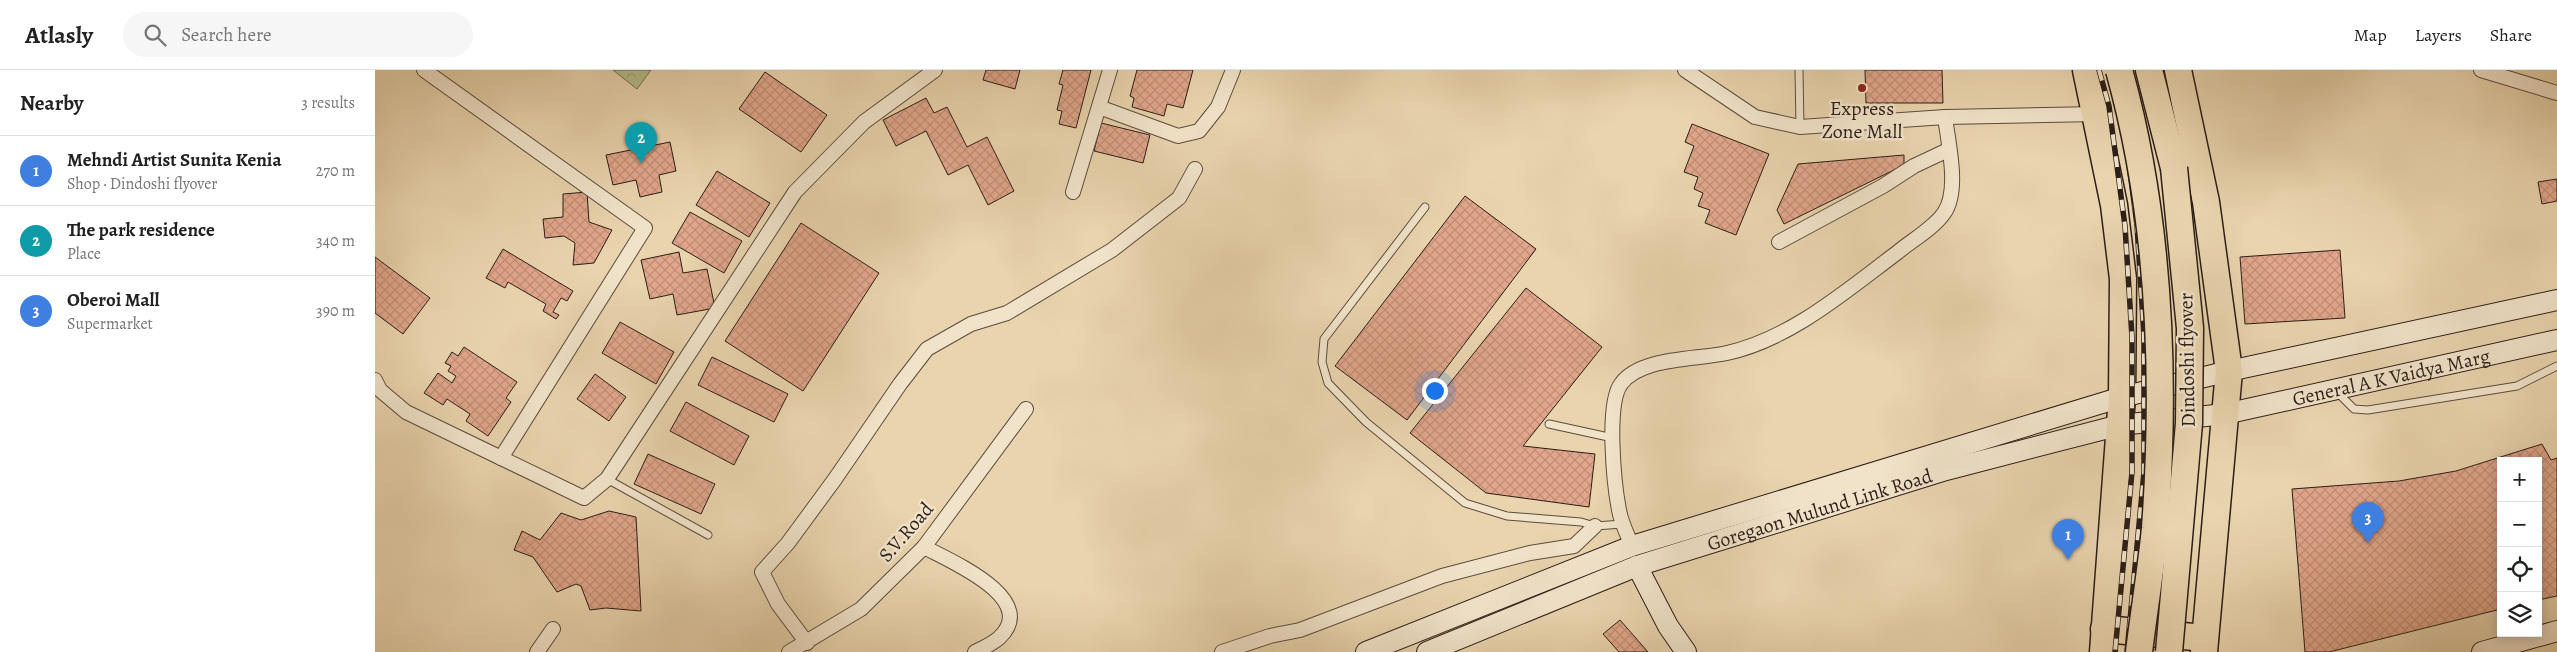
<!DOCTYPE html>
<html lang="en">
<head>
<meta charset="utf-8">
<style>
	body { margin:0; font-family:Alegreya,serif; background:#f6f6f6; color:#222 }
	.controls { position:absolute; right:15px; bottom:15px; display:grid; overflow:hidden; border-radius:0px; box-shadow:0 2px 12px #0003 }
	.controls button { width:45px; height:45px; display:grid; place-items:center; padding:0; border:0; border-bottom:1px solid #e0e0e0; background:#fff; color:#222; font:25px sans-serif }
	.you { position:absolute; left:1059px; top:320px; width:18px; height:18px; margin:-12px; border:4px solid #fff; border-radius:50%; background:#1a73e8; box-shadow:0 0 0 8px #1a73e833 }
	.badge { display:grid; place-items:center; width:32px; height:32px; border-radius:50%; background:#ea580c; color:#fff; font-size:16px; font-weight:700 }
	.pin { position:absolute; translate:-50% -41px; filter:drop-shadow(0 1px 2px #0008) }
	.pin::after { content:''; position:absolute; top:26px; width:18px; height:15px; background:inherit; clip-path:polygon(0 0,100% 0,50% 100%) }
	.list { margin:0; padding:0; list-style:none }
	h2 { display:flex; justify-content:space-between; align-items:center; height:65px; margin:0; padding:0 20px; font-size:21px }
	h2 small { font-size:16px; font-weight:400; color:#767676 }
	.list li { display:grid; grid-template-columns:32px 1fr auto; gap:15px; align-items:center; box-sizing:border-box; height:70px; padding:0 20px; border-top:1px solid #e0e0e0 }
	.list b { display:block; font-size:19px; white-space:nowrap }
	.list p { margin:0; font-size:16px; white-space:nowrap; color:#767676 }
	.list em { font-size:16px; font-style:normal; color:#767676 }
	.icon { flex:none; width:28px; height:28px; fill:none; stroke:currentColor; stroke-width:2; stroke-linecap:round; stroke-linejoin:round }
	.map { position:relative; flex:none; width:2182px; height:582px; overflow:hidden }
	header { display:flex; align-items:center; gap:30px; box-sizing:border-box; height:70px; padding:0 25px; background:#fff; border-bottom:1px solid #e0e0e0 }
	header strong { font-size:24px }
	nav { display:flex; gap:28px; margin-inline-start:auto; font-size:18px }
	.search { width:350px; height:45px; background:#f6f6f6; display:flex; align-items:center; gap:12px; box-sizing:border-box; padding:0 18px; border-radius:28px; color:#767676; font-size:19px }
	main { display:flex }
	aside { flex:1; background:#fff }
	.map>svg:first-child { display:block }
</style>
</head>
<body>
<header>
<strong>Atlasly</strong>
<div class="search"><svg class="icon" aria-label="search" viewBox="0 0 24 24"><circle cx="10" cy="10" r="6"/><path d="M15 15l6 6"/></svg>Search here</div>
<nav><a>Map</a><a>Layers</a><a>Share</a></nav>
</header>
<main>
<aside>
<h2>Nearby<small>3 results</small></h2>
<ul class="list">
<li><span class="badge" style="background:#3f7fe0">1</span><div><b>Mehndi Artist Sunita Kenia</b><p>Shop · Dindoshi flyover</p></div><em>270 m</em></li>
<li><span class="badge" style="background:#0f9aa8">2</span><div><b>The park residence</b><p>Place</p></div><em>340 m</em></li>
<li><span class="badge" style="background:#3f7fe0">3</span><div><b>Oberoi Mall</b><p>Supermarket</p></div><em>390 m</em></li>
</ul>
</aside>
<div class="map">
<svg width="2182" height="582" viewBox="0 0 2182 582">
	<defs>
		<pattern id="park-crowns" width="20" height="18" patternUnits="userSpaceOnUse" patternTransform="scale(1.25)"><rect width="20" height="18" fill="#b5bd8b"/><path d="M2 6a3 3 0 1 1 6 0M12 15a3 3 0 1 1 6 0" fill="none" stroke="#9ca277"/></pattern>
		<pattern id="building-cross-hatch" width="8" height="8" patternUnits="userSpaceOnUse" patternTransform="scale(1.25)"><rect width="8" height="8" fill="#e1a68b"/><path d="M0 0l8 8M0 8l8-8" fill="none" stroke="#c18e77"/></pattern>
	</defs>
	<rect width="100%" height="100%" fill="#e9d4ae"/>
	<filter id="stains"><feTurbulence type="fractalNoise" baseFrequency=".004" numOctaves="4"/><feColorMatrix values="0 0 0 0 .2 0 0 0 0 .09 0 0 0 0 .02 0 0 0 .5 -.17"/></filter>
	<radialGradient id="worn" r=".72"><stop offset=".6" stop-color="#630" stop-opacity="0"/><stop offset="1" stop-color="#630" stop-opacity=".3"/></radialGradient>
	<polygon fill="url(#park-crowns)" stroke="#706e52" points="238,0 276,0 262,19"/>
	<g fill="url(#building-cross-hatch)" stroke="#2c1e18">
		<polygon points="611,0 645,0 640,19 608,10"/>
		<polygon points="688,0 716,0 701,58 684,54 687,41 682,40 688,15 684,14"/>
		<polygon points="762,0 818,0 808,38 792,34 789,46 757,37 759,28 755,26"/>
		<polygon points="1490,0 1567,0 1568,33 1491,33"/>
		<polygon points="390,2 452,45 426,82 364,39"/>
		<polygon points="551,28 559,43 572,37 592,77 612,67 639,121 613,135 593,95 573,105 551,61 521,76 508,50"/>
		<polygon points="726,53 775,65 768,93 719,81"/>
		<polygon points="1317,54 1394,84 1361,165 1330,153 1335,140 1323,136 1328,123 1319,119 1323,107 1309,102 1319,76 1310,72"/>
		<polygon points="295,72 301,101 284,105 287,122 265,127 261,110 238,115 231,85"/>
		<polygon points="1529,85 1529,95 1409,154 1402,140 1423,94"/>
		<polygon points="342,101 395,133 374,167 321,135"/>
		<polygon points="2182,109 2182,131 2167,134 2163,112"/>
		<polygon points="212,122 214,152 237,160 219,193 198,195 200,173 189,166 170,168 168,149 188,147 188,124"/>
		<polygon points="1090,126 1161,179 1032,350 960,296"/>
		<polygon points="315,142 367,171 349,203 297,173"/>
		<polygon points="426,153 504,203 428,321 350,271"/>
		<polygon points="128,179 198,221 192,231 186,228 178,242 184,245 181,249 168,241 171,234 133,212 130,218 111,208"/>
		<polygon points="1965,180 1970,248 1870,254 1865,187"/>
		<polygon points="304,182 308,203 332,199 340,238 302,245 298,224 275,229 266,190"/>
		<polygon points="0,187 55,228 28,264 0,243"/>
		<polygon points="1151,218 1227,277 1148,376 1220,384 1214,437 1111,423 1035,363"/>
		<polygon points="245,252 299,282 281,314 227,283"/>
		<polygon points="89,277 142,312 131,328 136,332 113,366 91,351 95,344 72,329 68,335 49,323 63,303 77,313 81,306 73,301 76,296 70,293 77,282 83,286"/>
		<polygon points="337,287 413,324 399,352 323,315"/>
		<polygon points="220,304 251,327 234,351 202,329"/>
		<polygon points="311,332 374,366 359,395 295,361"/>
		<polygon points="2167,374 2176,390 2182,388 2182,526 2163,530 2163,391 2126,391 2126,539 1954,582 1930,582 1917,419 2024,411 2081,401"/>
		<polygon points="273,384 340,414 326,444 259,414"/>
		<polygon points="234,441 261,447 266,541 231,538 215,540 206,516 201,514 182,522 158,487 139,480 147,461 165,470 186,443 206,450"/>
		<polygon points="1245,550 1273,582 1244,582 1228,564"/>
	</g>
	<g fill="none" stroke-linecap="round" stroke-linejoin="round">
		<defs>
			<g id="lane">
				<polyline points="1424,0 1425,57"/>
				<polyline points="1050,137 949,269 947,292 953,313 991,352 1090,433 1132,446 1206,452 1220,456 1248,454"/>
				<polyline points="1962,322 1979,339 1993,340 2142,316 2182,296"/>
				<polyline points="1174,354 1238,368"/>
				<polyline points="232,409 333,465"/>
			</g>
			<g id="street">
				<polyline points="49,0 270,158 126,388"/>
				<polyline points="1310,0 1380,47 1425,57 1570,47 1722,44"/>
				<polyline points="2106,0 2182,23"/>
				<polyline points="724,37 803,66 824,61 843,37 858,0"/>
				<polyline points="698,122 735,0"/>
				<polyline points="1404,172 1508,116 1539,96 1573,80"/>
				<polyline points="0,310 5,320 31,342 209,428 232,409 420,122 489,52 560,0"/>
				<path d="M1257 476C1252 464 1246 452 1244 440 1239 414 1231 334 1246 314 1265 287 1321 290 1352 283 1416 269 1472 220 1523 182 1536 171 1560 157 1569 143 1585 121 1573 72 1570 47"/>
				<path d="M549 477C575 491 666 529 624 568 617 574 608 578 600 582"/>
				<polyline points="432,573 403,534 387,502 413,473 460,409 525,314 552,279 596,254 632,243 737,180 804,128 820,99"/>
				<polyline points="162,582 178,559"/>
				<polyline points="414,582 486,539 549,477 651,339"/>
				<polyline points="847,582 895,566 925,560 1067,506 1155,483 1199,476 1220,456"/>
			</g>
			<g id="secondary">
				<polyline points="1262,496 1293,556 1311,582"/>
				<polyline points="991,582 1257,476 1747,327 1854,301 2182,230"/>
				<path id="s1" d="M1052 582 1262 496 1571 400 1745 355 1850 344 2182 270"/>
				<polyline points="2107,582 2182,561"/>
			</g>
			<g id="highway">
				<polyline points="1711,0 1739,135 1748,209 1747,327 1728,582"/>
				<polyline points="1774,0 1799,98"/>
				<polyline points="1803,0 1831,132 1854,301 1829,582"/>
				<polyline points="1729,559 1830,568"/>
			</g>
		</defs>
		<use href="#lane" stroke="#5b4c3e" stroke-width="9"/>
		<use href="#street" stroke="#5b4c3e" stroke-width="16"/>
		<use href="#secondary" stroke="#2c1e18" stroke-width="22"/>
		<use href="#highway" stroke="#2c1e18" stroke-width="29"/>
		<use href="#lane" stroke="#f1e3ca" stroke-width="7"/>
		<use href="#street" stroke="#f1e3ca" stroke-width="14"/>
		<use href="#secondary" stroke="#f1e3ca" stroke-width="20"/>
		<use href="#highway" stroke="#e9d4ae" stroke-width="26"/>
		<defs>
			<g id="rail">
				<polyline points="1724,0 1734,36 1750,156 1757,267 1757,402 1740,582"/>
				<polyline points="1737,0 1746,33 1762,155 1769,266 1769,402 1752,582"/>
			</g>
		</defs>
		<use href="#rail" stroke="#2c1e18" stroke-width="5.5"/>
		<use href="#rail" stroke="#f1e3ca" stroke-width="4" stroke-dasharray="11" stroke-linecap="butt"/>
		<defs>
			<g id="highway-bridge">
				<path d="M1744 0C1785 147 1791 306 1780 458 1776 499 1769 541 1764 582"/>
				<polyline points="1794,582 1814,353 1815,258 1799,98"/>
			</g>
		</defs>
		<use href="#highway-bridge" stroke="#2c1e18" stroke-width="29" stroke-linecap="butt"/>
		<use href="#highway-bridge" stroke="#e9d4ae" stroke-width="26"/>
	</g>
	<circle fill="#8f2418" stroke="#f1e3ca" stroke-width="2" cx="1487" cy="18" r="5"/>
	<g text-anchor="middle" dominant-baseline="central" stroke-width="5" stroke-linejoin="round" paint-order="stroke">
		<g font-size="20" fill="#2c1e18" stroke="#f1e3ca">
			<text x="1487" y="38">Express<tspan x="1487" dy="23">Zone Mall</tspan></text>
		</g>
		<g font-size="20" fill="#2c1e18" stroke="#f1e3ca">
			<text transform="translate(1812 290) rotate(-91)">Dindoshi flyover</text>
			<text stroke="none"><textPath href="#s1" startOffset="1006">General A K Vaidya Marg</textPath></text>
			<text stroke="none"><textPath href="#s1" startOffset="418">Goregaon Mulund Link Road</textPath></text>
			<text transform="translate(531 462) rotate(-49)">S.V.Road</text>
		</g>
	</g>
	<rect width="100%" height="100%" filter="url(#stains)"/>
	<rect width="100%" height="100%" fill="url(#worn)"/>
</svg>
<div class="controls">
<button>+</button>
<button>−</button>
<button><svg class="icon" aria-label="locate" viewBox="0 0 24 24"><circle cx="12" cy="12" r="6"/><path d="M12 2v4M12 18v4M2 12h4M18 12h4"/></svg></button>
<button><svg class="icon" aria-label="layers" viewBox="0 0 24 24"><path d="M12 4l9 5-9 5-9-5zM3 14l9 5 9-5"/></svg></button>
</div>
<div class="you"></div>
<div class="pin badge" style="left:1693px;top:490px;background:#3f7fe0">1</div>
<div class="pin badge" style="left:266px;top:93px;background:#0f9aa8">2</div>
<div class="pin badge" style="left:1993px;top:473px;background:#3f7fe0">3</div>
</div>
</main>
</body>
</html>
